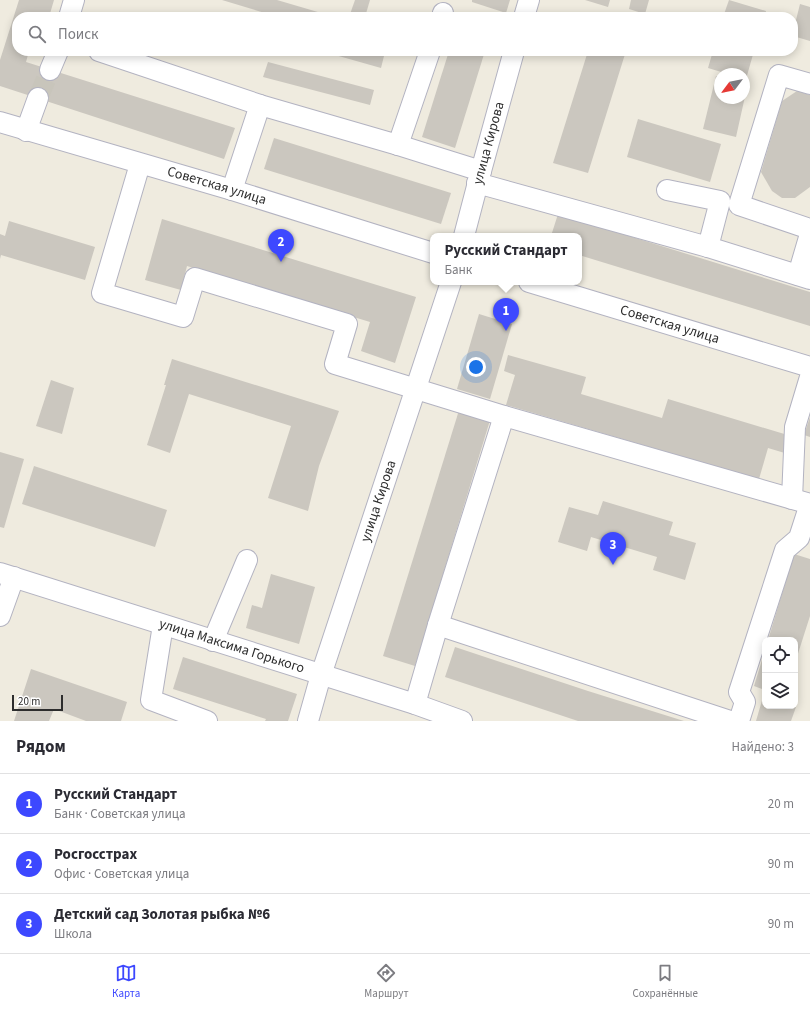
<!DOCTYPE html>
<html lang="ru">
<head>
<meta charset="utf-8">
<style>
	body { margin:0; font-family:"Source Sans 3",sans-serif; background:#f2f2f3; color:#2b2b33 }
	.controls { position:absolute; right:12px; bottom:12px; display:grid; overflow:hidden; border-radius:8px; box-shadow:0 2px 10px #0003 }
	.controls button { width:36px; height:36px; display:grid; place-items:center; padding:0; border:0; border-bottom:1px solid #e1e1e2; background:#fff; color:#2b2b33; font:20px sans-serif }
	.compass { position:absolute; left:714px; top:68px; width:36px; height:36px; border-radius:50%; background:#fff; box-shadow:0 2px 10px #0003; rotate:238deg }
	.scale { position:absolute; left:12px; bottom:10px; width:51px; box-sizing:border-box; padding-left:4px; border:2px solid #2d2d2d; border-top:0; font-size:11px; line-height:14px; white-space:nowrap; color:#2d2d2d; -webkit-text-stroke:3px #fff; paint-order:stroke }
	.you { position:absolute; left:476px; top:367px; width:14px; height:14px; margin:-10px; border:3px solid #fff; border-radius:50%; background:#1a73e8; box-shadow:0 0 0 6px #1a73e833 }
	.badge { display:grid; place-items:center; width:26px; height:26px; border-radius:50%; background:#3d48ff; color:#fff; font-size:13px; font-weight:700 }
	.pin { position:absolute; translate:-50% -33px; filter:drop-shadow(0 1px 2px #0008) }
	.pin::after { content:''; position:absolute; top:21px; width:14px; height:12px; background:inherit; clip-path:polygon(0 0,100% 0,50% 100%) }
	.popup { position:absolute; left:430px; top:233px; width:152px; height:52px; box-sizing:border-box; display:grid; place-content:center; border-radius:8px; background:#fff; filter:drop-shadow(0 1px 3px #0005); font-size:13px; white-space:nowrap; color:#7c7c81 }
	.popup b { font-size:15px; color:#2b2b33 }
	.popup::after { content:''; position:absolute; left:50%; top:100%; margin-left:-8px; border:8px solid transparent; border-top-color:#fff }
	.list { margin:0; padding:0; list-style:none }
	h2 { display:flex; justify-content:space-between; align-items:center; height:52px; margin:0; padding:0 16px; font-size:17px }
	h2 small { font-size:13px; font-weight:400; color:#7c7c81 }
	.list li { display:grid; grid-template-columns:26px 1fr auto; gap:12px; align-items:center; box-sizing:border-box; height:60px; padding:0 16px; border-top:1px solid #e1e1e2 }
	.list b { display:block; font-size:15px; white-space:nowrap }
	.list p { margin:0; font-size:13px; white-space:nowrap; color:#7c7c81 }
	.list em { font-size:13px; font-style:normal; color:#7c7c81 }
	.icon { flex:none; width:22px; height:22px; fill:none; stroke:currentColor; stroke-width:2; stroke-linecap:round; stroke-linejoin:round }
	.map { position:relative; flex:none; width:810px; height:721px; overflow:hidden }
	.search { position:absolute; background:#fff; box-shadow:0 2px 10px #0003; left:12px; right:12px; top:12px; height:44px; display:flex; align-items:center; gap:10px; box-sizing:border-box; padding:0 14px; border-radius:16px; color:#7c7c81; font-size:15px }
	.sheet { height:232px; background:#fff }
	nav { display:flex; justify-content:space-around; align-items:center; box-sizing:border-box; height:56px; border-top:1px solid #e1e1e2; background:#fff; font-size:11px; color:#7c7c81 }
	nav a { display:grid; justify-items:center; gap:2px }
	nav .on { color:#3d48ff }
	.map>svg:first-child { display:block }
</style>
</head>
<body>
<div class="map">
<svg width="810" height="721" viewBox="0 0 810 721">
	<rect width="100%" height="100%" fill="#efebdf"/>
	<g fill="#cbc7bf">
		<polygon points="19,0 54,0 49,17 17,17 17,51 29,51 26,62 235,128 224,159 0,86 0,60"/>
		<polygon points="222,0 277,0 328,15 327,17 278,17"/>
		<polygon points="355,0 370,0 365,17 349,17"/>
		<polygon points="472,0 510,0 506,13 472,2"/>
		<polygon points="585,0 610,0 608,7"/>
		<polygon points="631,0 649,0 645,14 629,9"/>
		<polygon points="729,0 766,11 765,17 723,17"/>
		<polygon points="800,4 810,7 810,41 793,36 793,19 796,20"/>
		<polygon points="329,51 381,51 385,52 381,68 328,53"/>
		<polygon points="449,51 485,51 455,148 422,137"/>
		<polygon points="588,51 626,51 588,173 553,163"/>
		<polygon points="713,51 754,51 746,79 744,79 744,74 728,74 708,68"/>
		<polygon points="268,62 374,90 370,105 263,77"/>
		<polygon points="716,76 720,77 720,98 744,98 744,82 748,83 736,137 703,129"/>
		<polygon points="797,91 810,95 810,187 795,198 782,198 772,191 761,172 782,101"/>
		<polygon points="638,119 721,144 710,182 627,157"/>
		<polygon points="274,138 451,193 441,224 264,169"/>
		<polygon points="558,214 810,292 810,326 579,255 579,236 551,236"/>
		<polygon points="162,219 416,297 395,363 361,351 370,322 187,266 181,290 145,280"/>
		<polygon points="9,221 95,247 85,280 1,255 0,259 0,234 5,236"/>
		<polygon points="479,314 512,324 490,399 457,389"/>
		<polygon points="508,355 586,377 581,394 662,418 668,399 791,436 788,454 768,448 759,479 506,405 515,375 504,371"/>
		<polygon points="172,359 339,411 319,466 308,511 268,498 291,426 189,394 170,453 147,445 166,385 164,385"/>
		<polygon points="51,380 74,388 62,434 36,426"/>
		<polygon points="460,407 491,417 415,666 383,656"/>
		<polygon points="810,417 810,437 804,435"/>
		<polygon points="0,452 24,459 4,528 0,527"/>
		<polygon points="34,466 167,510 155,547 22,504"/>
		<polygon points="603,501 673,522 669,535 696,543 685,580 653,570 657,557 591,537 587,551 558,542 569,507 598,515"/>
		<polygon points="794,554 810,559 810,616 795,663 795,640 768,640"/>
		<polygon points="271,574 315,587 299,644 246,628 252,605 262,608"/>
		<polygon points="455,647 588,691 684,721 578,721 445,677"/>
		<polygon points="765,650 765,690 754,686"/>
		<polygon points="183,657 297,694 288,721 265,721 266,719 173,689"/>
		<polygon points="31,669 127,702 121,721 86,721 54,709 49,721 14,721"/>
		<polygon points="763,697 765,697 765,706 796,707 791,721 756,721"/>
	</g>
	<g fill="none" stroke-linecap="round" stroke-linejoin="round">
		<polyline stroke="#c8c5bb" stroke-width="20" stroke-dasharray="20 10" stroke-linecap="butt" points="38,98 50,70"/>
		<defs>
			<g id="minor">
				<polyline points="69,17 74,0"/>
				<polyline points="442,17 443,13"/>
				<polyline points="524,17 529,0"/>
				<polyline points="99,51 260,105 398,145 481,171"/>
				<polyline points="50,70 58,51"/>
				<polyline points="810,84 779,75 739,205 810,229"/>
				<path id="s1" d="M0 122 232 190 433 253"/>
				<polyline points="26,131 38,98"/>
				<polyline points="398,145 430,51"/>
				<polyline points="140,164 102,293 183,317 195,278 347,324 335,364 504,416"/>
				<polyline points="477,183 708,247 810,279"/>
				<polyline points="232,190 260,105"/>
				<polyline points="667,190 720,201 708,247"/>
				<path id="s2" d="M464 236 481 171 514 51"/>
				<polyline points="798,275 810,234"/>
				<path id="s3" d="M529 282 810 367"/>
				<polyline points="792,499 795,427 810,377"/>
				<path id="s4" d="M0 573 415 704 462 721"/>
				<polyline points="0,616 14,577"/>
				<polyline points="163,625 151,700 207,721"/>
				<polyline points="438,625 730,721"/>
				<polyline points="213,641 247,560"/>
				<polyline points="415,704 438,625 504,416 810,504 799,538 785,550 739,692 745,702 739,721"/>
				<path id="s5" d="M308 721 321 675 451 282"/>
			</g>
		</defs>
		<use href="#minor" stroke="#b3b3c1" stroke-width="22"/>
		<use href="#minor" stroke="#fff" stroke-width="20"/>
	</g>
	<g text-anchor="middle" dominant-baseline="central" stroke-width="3" stroke-linejoin="round" paint-order="stroke">
		<g font-size="14" fill="#2d2d2d" stroke="#fff">
			<text stroke="none"><textPath href="#s2" startOffset="96">улица Кирова</textPath></text>
			<text stroke="none"><textPath href="#s1" startOffset="226">Советская улица</textPath></text>
			<text stroke="none"><textPath href="#s3" startOffset="147">Советская улица</textPath></text>
			<text stroke="none"><textPath href="#s5" startOffset="231">улица Кирова</textPath></text>
			<text stroke="none"><textPath href="#s4" startOffset="243">улица Максима Горького</textPath></text>
		</g>
	</g>
</svg>
<div class="controls">
<button><svg class="icon" aria-label="locate" viewBox="0 0 24 24"><circle cx="12" cy="12" r="6"/><path d="M12 2v4M12 18v4M2 12h4M18 12h4"/></svg></button>
<button><svg class="icon" aria-label="layers" viewBox="0 0 24 24"><path d="M12 4l9 5-9 5-9-5zM3 14l9 5 9-5"/></svg></button>
</div>
<svg class="compass" viewBox="-18 -18 36 36"><path d="M0-13l5 13h-10z" fill="#e53935"/><path d="M0 13l5-13h-10z" fill="#7c7c81"/></svg>
<div class="scale">20 m</div>
<div class="you"></div>
<div class="pin badge" style="left:506px;top:331px">1</div>
<div class="popup"><b>Русский Стандарт</b>Банк</div>
<div class="pin badge" style="left:281px;top:262px">2</div>
<div class="pin badge" style="left:613px;top:565px">3</div>
<div class="search"><svg class="icon" aria-label="search" viewBox="0 0 24 24"><circle cx="10" cy="10" r="6"/><path d="M15 15l6 6"/></svg>Поиск</div>
</div>
<section class="sheet">
<h2>Рядом<small>Найдено: 3</small></h2>
<ul class="list">
<li><span class="badge">1</span><div><b>Русский Стандарт</b><p>Банк · Советская улица</p></div><em>20 m</em></li>
<li><span class="badge">2</span><div><b>Росгосстрах</b><p>Офис · Советская улица</p></div><em>90 m</em></li>
<li><span class="badge">3</span><div><b>Детский сад Золотая рыбка №6</b><p>Школа</p></div><em>90 m</em></li>
</ul>
</section>
<nav>
<a class="on"><svg class="icon" aria-label="map" viewBox="0 0 24 24"><path d="M3 6l6-2 6 2 6-2v14l-6 2-6-2-6 2zM9 4v14M15 6v14"/></svg>Карта</a>
<a><svg class="icon" aria-label="directions" viewBox="0 0 24 24"><path d="M12 3l9 9-9 9-9-9zM9 14v-3h6M13 9l2 2-2 2"/></svg>Маршрут</a>
<a><svg class="icon" aria-label="saved" viewBox="0 0 24 24"><path d="M7 4h10v16l-5-4-5 4z"/></svg>Сохранённые</a>
</nav>
</body>
</html>
